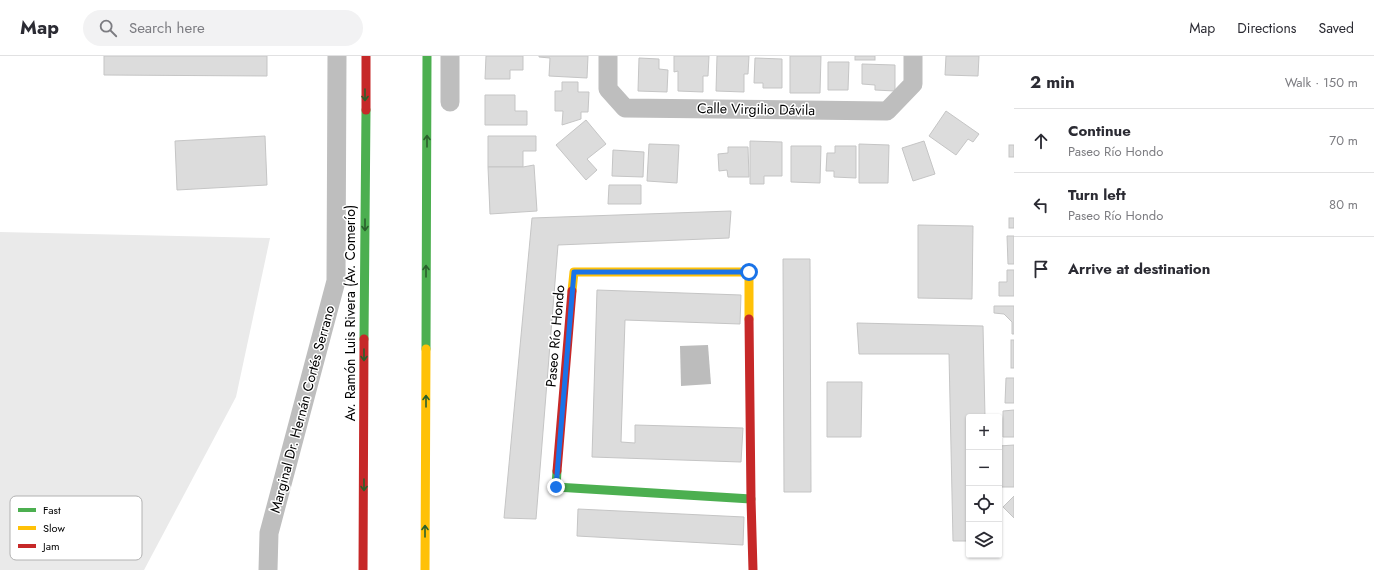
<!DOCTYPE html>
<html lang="en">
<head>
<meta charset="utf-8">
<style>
	body { margin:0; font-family:Jost,sans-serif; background:#f2f2f3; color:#2b2b33 }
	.controls { position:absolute; right:12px; bottom:12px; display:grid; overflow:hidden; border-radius:4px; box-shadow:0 1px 3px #0004 }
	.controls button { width:36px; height:36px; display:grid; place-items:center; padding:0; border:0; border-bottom:1px solid #e1e1e2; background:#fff; color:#2b2b33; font:20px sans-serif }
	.stop { position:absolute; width:12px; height:12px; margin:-9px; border:3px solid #1a73e8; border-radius:50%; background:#fff }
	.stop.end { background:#1a73e8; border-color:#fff; box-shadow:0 1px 4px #0008 }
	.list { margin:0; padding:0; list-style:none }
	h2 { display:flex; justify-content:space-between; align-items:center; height:52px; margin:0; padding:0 16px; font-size:17px }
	h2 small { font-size:13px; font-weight:400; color:#7c7c81 }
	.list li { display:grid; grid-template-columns:26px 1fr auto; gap:12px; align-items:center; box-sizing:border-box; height:64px; padding:0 16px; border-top:1px solid #e1e1e2 }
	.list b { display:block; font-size:15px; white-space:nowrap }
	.list p { margin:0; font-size:13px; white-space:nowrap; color:#7c7c81 }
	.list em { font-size:13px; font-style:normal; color:#7c7c81 }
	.icon { flex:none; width:22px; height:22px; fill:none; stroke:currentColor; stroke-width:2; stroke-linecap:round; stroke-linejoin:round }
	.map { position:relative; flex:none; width:1014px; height:514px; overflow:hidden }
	header { display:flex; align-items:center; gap:24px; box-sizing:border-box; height:56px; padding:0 20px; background:#fff; border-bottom:1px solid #e1e1e2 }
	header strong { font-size:19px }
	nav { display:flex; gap:22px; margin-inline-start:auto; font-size:14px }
	.search { width:280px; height:36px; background:#f2f2f3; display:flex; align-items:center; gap:10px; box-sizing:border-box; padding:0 14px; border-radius:22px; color:#7c7c81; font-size:15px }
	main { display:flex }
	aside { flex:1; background:#fff }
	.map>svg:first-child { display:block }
</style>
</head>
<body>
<header>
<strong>Map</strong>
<div class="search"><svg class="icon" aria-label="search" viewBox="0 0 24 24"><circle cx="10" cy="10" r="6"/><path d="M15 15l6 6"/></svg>Search here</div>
<nav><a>Map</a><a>Directions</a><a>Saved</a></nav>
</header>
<main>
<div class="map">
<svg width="1014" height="514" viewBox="0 0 1014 514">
	<rect width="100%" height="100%" fill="#fff"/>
	<polygon fill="#eaeaea" points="0,176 270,182 236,341 144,514 0,514"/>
	<polygon fill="#bcbcbc" points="708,289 711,328 681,330 680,290"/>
	<g fill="#dcdcdc" stroke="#c5c5c5">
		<polygon points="104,0 267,0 267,20 104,19"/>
		<polygon points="486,0 523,0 523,14 510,14 510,23 485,23"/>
		<polygon points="539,0 588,0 587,22 549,20 550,2 539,1"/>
		<polygon points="674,0 709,0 708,20 703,20 703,36 678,35 678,15 674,16"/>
		<polygon points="717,0 749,0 748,18 744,18 744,36 716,35"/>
		<polygon points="790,0 821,0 820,37 790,37"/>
		<rect x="855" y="0" width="20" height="4"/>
		<polygon points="946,0 979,0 978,20 945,19"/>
		<polygon points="639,2 659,3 659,13 668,14 667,36 638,35"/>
		<polygon points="755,2 782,3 782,32 763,32 763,27 754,27"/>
		<polygon points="828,6 849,6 848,34 828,34"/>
		<polygon points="862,8 895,9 895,35 875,34 875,29 862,28"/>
		<polygon points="562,26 578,26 578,36 589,36 588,56 581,56 581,63 562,69 563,55 555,55 555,35 562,35"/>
		<polygon points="485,39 515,39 515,55 527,55 527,69 485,69"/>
		<polygon points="946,55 979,78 973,86 968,83 956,99 929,80"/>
		<polygon points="586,64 606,88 587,103 597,114 586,124 556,89"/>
		<polygon points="265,80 267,129 177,134 175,85"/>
		<polygon points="488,80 536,80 536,95 523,95 523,111 488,111"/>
		<polygon points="750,85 782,86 782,120 764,120 764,128 750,128"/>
		<polygon points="924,85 935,118 913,125 902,92"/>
		<polygon points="649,88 679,89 677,127 647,125"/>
		<polygon points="859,88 889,89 888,127 859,127"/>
		<rect x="1009" y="89" width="5" height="12"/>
		<polygon points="791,90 821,90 820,127 791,126"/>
		<polygon points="835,90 856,90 856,122 834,121 834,115 826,115 827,97 835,97"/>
		<polygon points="728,91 748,91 749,121 728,121 727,114 719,115 718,98 728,97"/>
		<polygon points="613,94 644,96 643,121 612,120"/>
		<polygon points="534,109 537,155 490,158 488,111 523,111"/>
		<polygon points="609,129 641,129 641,148 608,148"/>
		<polygon points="731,155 729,182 558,189 536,463 504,462 532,162"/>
		<rect x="1009" y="162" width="5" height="10"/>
		<polygon points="918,169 973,170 972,243 918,242"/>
		<polygon points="1007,180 1014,180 1014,208 1008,208"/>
		<polygon points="783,203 810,203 811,436 784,436"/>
		<polygon points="1007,214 1014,214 1014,240 999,240 999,226 1007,226"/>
		<polygon points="597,234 741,239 740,268 625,264 621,386 635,387 635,369 743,372 741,406 592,401"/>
		<polygon points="994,250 1014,250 1014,278 1012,278 1012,266 1004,258 994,257"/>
		<polygon points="857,267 983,270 985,361 969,361 969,485 953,485 949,298 859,298"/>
		<rect x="1011" y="284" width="3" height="28"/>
		<polygon points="1006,322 1014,322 1014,347 1005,347"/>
		<polygon points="827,326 862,326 861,381 827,381"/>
		<polygon points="1014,354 1014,381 1003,381 1003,355"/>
		<polygon points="1014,389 1014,431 999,431 999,390"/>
		<polygon points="1014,440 1014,462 1003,451"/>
		<polygon points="578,453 744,461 743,489 577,480"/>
	</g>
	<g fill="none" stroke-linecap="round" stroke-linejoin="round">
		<g stroke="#bebebe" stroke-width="19">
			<polyline points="608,0 608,33 625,52 887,55 913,28 913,0"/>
			<polyline points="450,46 450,0"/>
			<polyline points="268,514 269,477 336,225 337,0"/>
		</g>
		<g stroke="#4caf50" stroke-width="9">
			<polyline points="364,283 366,54"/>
			<polyline points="426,293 427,0"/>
			<polyline points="557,415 556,431 751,443"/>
		</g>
		<g stroke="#ffc107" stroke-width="9">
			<polyline points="572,235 574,216 749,216 749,263"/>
			<polyline points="425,514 426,293"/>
		</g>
		<g stroke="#c62828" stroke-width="9">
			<polyline points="366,54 366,0"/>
			<polyline points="749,263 751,443 753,514"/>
			<polyline points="557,415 572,235"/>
			<polyline points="363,514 364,283"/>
		</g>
	</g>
	<defs><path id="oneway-shaft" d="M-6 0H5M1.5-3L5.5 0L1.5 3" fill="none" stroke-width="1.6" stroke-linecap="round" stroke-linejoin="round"/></defs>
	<g stroke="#2a602c">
		<use href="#oneway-shaft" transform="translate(365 39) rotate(90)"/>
		<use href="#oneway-shaft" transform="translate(427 85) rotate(-90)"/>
		<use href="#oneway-shaft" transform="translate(365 169) rotate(90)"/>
		<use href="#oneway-shaft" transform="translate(426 215) rotate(-90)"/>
		<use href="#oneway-shaft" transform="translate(364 299) rotate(90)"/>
		<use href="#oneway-shaft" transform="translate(426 345) rotate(-90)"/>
		<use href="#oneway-shaft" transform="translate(364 429) rotate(90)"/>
		<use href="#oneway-shaft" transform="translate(425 475) rotate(-90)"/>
	</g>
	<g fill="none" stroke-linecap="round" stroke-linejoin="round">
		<polyline stroke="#1a73e8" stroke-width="5" points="556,431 574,216 749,216"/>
	</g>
	<g text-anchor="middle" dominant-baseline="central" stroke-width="3" stroke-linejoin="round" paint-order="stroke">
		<g font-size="14" fill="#000" stroke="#fff">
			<text transform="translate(756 53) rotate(1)">Calle Virgilio Dávila</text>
			<text transform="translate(350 257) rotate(-90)">Av. Ramón Luis Rivera (Av. Comerío)</text>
			<text transform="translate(555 280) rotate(-85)">Paseo Río Hondo</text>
			<text transform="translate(302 353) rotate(-75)">Marginal Dr. Hernán Cortés Serrano</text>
		</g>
	</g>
	<rect x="10" y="440" width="132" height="64" rx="6" fill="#fff" stroke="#b2b2b2" stroke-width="1"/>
	<rect x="18" y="452" width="18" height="4" fill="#4caf50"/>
	<rect x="18" y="470" width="18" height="4" fill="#ffc107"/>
	<rect x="18" y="488" width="18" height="4" fill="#c62828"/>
	<g font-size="11" fill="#000">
		<text x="43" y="458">Fast</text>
		<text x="43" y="476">Slow</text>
		<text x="43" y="494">Jam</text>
	</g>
</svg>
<div class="controls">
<button>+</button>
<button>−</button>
<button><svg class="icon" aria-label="locate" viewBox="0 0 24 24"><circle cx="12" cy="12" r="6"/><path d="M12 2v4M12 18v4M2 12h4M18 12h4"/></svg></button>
<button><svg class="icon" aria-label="layers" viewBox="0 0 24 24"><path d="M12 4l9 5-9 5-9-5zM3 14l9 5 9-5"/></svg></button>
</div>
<div class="stop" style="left:749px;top:216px"></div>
<div class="stop end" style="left:556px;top:431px"></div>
</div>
<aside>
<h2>2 min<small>Walk · 150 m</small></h2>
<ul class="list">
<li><svg class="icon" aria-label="ahead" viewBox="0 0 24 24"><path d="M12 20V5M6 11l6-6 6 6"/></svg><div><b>Continue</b><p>Paseo Río Hondo</p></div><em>70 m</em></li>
<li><svg class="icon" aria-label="left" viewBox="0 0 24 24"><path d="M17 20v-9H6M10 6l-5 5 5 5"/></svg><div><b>Turn left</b><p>Paseo Río Hondo</p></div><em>80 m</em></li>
<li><svg class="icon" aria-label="arrive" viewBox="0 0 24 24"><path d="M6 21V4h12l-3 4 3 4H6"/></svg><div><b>Arrive at destination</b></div></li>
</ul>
</aside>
</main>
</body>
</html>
